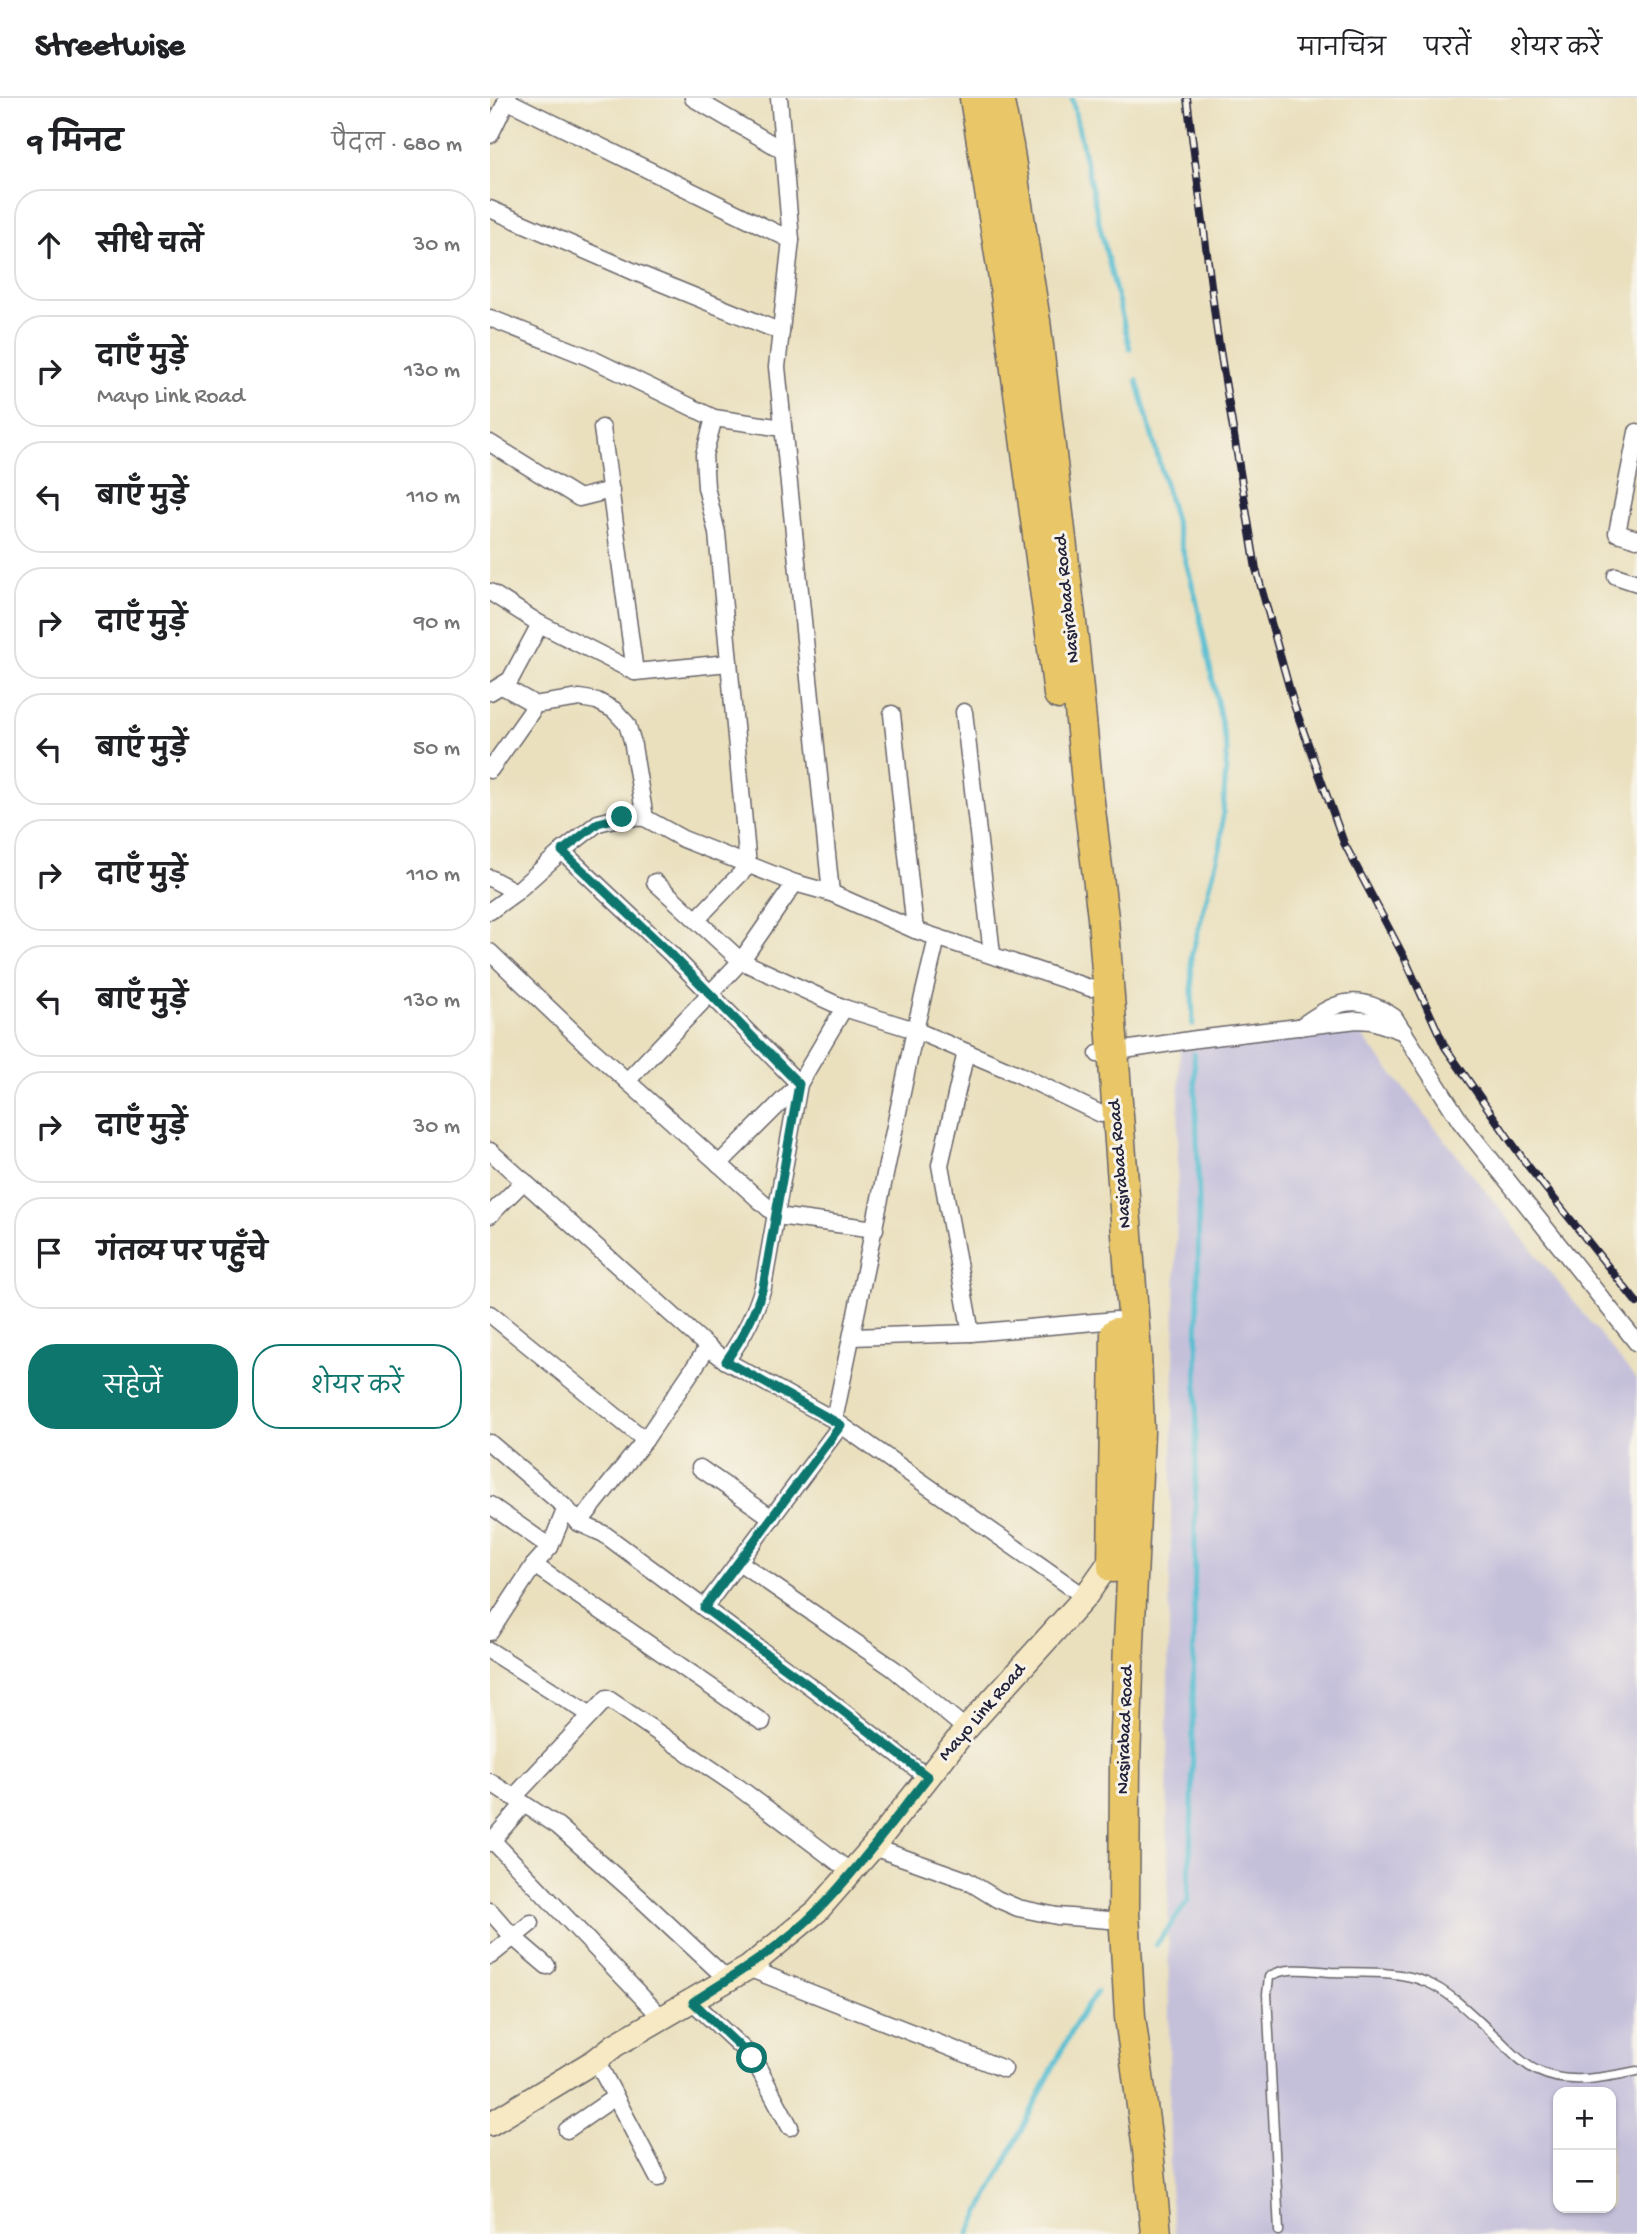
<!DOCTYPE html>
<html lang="hi">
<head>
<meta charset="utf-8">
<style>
	body { margin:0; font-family:"Gochi Hand","Playpen Sans Deva",sans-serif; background:#f6f6f6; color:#202124 }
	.controls { position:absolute; right:21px; bottom:21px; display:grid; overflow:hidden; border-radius:14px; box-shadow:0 2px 5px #0004 }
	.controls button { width:63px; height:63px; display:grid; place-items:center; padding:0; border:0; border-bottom:2px solid #e0e0e0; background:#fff; color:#202124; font:35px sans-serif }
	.stop { position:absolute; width:21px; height:21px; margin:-16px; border:5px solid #0f766e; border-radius:50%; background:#fff }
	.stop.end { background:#0f766e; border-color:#fff; box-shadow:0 2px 7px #0008 }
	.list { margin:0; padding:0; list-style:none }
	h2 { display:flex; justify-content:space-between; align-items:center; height:91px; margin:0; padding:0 28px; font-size:30px }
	h2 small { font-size:23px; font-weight:400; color:#757577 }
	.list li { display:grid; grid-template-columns:46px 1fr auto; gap:21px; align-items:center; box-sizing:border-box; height:112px; margin:0 14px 14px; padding:0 14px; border:2px solid #e0e0e0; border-radius:28px }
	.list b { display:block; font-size:26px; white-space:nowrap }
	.list p { margin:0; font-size:23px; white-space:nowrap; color:#757577 }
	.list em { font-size:23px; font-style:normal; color:#757577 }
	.actions { display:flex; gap:14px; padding:21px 28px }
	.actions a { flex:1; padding:16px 0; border:2px solid #0f766e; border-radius:28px; text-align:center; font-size:24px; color:#0f766e }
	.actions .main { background:#0f766e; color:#fff }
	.icon { flex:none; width:38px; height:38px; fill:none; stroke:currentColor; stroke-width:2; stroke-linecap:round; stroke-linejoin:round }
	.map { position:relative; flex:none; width:1147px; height:2136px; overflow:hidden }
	header { display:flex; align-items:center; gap:42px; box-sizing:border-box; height:98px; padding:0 35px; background:#fff; border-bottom:2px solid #e0e0e0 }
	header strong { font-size:33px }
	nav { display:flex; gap:38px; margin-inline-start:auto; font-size:24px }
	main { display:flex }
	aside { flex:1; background:#fff }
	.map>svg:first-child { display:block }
</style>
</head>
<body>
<header>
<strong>Streetwise</strong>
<nav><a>मानचित्र</a><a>परतें</a><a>शेयर करें</a></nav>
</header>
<main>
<aside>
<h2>9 मिनट<small>पैदल · 680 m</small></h2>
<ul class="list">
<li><svg class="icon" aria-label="ahead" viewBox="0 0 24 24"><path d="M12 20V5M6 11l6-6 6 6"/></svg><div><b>सीधे चलें</b></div><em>30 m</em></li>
<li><svg class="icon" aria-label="right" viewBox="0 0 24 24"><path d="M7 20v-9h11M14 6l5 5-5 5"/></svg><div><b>दाएँ मुड़ें</b><p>Mayo Link Road</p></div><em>130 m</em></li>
<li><svg class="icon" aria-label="left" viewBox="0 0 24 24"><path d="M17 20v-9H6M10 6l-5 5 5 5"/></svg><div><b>बाएँ मुड़ें</b></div><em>110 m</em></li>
<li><svg class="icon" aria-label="right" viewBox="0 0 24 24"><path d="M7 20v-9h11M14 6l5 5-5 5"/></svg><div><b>दाएँ मुड़ें</b></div><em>90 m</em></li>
<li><svg class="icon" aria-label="left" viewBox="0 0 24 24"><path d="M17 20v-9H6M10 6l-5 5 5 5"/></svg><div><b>बाएँ मुड़ें</b></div><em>50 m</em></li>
<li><svg class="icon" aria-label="right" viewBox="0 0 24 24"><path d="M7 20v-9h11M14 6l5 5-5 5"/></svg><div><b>दाएँ मुड़ें</b></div><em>110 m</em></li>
<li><svg class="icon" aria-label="left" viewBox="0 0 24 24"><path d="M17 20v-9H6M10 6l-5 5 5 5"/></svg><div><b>बाएँ मुड़ें</b></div><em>130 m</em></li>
<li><svg class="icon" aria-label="right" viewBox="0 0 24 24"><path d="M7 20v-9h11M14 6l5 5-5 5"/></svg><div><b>दाएँ मुड़ें</b></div><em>30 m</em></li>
<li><svg class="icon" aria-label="arrive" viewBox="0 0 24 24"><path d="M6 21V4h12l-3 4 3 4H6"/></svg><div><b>गंतव्य पर पहुँचे</b></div></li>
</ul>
<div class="actions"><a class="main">सहेजें</a><a>शेयर करें</a></div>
</aside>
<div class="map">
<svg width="1147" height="2136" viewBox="0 0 1147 2136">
	<rect width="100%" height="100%" fill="#f7f3e8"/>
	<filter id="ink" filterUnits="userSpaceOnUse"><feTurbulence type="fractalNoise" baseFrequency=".0143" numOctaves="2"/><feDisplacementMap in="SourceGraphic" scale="14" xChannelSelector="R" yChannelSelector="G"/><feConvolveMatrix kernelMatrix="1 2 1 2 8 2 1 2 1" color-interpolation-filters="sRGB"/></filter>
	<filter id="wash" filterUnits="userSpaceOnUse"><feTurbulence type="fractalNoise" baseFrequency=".00686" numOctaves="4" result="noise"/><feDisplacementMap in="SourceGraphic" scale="28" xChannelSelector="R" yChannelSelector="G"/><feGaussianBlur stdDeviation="1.57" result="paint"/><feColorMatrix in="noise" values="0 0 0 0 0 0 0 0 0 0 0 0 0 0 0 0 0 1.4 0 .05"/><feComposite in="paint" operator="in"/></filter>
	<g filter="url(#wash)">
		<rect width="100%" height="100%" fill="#eae0be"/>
		<path fill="#c5c0da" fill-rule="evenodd" d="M869 934 1147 1283V2136H684L680 2090 677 1631 690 945ZM1068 1994H1121V2110H1068Z"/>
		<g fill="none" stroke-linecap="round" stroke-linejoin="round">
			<g stroke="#54bdd1" stroke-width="5">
				<polyline points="582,0 610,129 640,251"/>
				<polyline points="647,282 706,501 737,652 731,746 701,859 703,927"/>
				<polyline points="666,1847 698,1803 702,1708 709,1099 704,956"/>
				<polyline points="479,2136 586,1924 607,1894"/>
			</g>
		</g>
	</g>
	<g filter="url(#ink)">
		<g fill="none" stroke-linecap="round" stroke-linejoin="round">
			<defs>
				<path id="lane" d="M789 2133 777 1896 779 1879C795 1867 823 1873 841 1874 871 1875 908 1872 936 1884 961 1894 983 1918 1003 1936 1017 1948 1030 1965 1048 1973 1078 1988 1116 1979 1147 1973"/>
				<g id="street">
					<polyline points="203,0 294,53"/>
					<polyline points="289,0 301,142"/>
					<polyline points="16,2 301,142 287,269 341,795"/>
					<polyline points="0,37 18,0"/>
					<polyline points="0,111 147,175 291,234"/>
					<polyline points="0,220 98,259 224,320 293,330"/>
					<polyline points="112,330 145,574"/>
					<polyline points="1147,334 1127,435 1147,441"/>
					<polyline points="0,345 89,400 121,392"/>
					<polyline points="1126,478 1147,485"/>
					<polyline points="0,494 50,526 145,574 239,565"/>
					<polyline points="0,594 20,582 50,526"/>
					<polyline points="43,607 90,600 107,603 124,612 137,626 142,642 155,720"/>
					<polyline points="474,614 502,856"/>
					<polyline points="402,616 425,832"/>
					<polyline points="0,672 41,614 43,607 39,603 12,588"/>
					<path d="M72 753 179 854 309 986 273 1189C265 1217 253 1239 236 1263"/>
					<polyline points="0,780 26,794"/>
					<polyline points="165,784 251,863 354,910 425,932 530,977 611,1016"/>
					<polyline points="0,813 26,794 72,753 108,725 132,719 155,720 193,741 305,785 341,795 425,832 600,890"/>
					<polyline points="207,821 258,768 227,435 216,389 214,357 224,320"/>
					<polyline points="0,854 97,947 287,1118 385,1131"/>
					<path d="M810 929C845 904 866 893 904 919L970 1023 1147 1245"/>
					<polyline points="476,954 450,1067 481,1235"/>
					<polyline points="608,956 707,941 867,922 882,923 914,934"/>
					<polyline points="137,983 251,863 305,785"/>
					<polyline points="0,1053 218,1249 155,1342 89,1425"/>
					<polyline points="229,1066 309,986 354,910"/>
					<polyline points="0,1117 34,1083"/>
					<polyline points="0,1216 155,1342"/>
					<polyline points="362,1239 481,1235 626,1222"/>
					<polyline points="218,1249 236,1263 344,1322 595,1499"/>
					<polyline points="344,1322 425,932 447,840"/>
					<polyline points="0,1345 76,1410 89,1425 114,1436 336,1600 438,1680"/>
					<polyline points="210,1370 282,1420"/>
					<polyline points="0,1407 60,1449 44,1467 0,1534"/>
					<polyline points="60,1449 76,1410"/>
					<polyline points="249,1464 404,1571 476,1631"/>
					<polyline points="44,1467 272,1624"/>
					<polyline points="214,1510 351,1327"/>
					<polyline points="0,1553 101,1617"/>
					<polyline points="0,1684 68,1728 149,1799 238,1882"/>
					<polyline points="24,1699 117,1600 248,1689 362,1775"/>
					<polyline points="3,1743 173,1921"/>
					<polyline points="0,1745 34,1706"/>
					<polyline points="383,1749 476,1782 507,1801 528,1810 567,1818 619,1822"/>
					<polyline points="0,1813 23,1839 57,1868"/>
					<polyline points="0,1858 41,1825"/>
					<polyline points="258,1870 514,1971"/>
					<polyline points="203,1904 263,1960 300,2029"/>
					<polyline points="106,1962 168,2080"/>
					<polyline points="77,2032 125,1999"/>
				</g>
				<polyline id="secondary" points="0,2026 106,1962 125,1947 258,1870 327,1813 383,1749 476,1631 595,1499 624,1458 630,1454"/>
				<g id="highway">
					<polyline points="485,0 514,181 569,596"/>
					<polyline points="508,0 518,48 545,223 584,550 598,695 613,820 646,1255 649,1334 639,1544 635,1665 634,1814 640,1919 658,2052 666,2136"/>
					<polyline points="623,1469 626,1235"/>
				</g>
			</defs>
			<use href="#lane" stroke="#686469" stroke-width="11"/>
			<use href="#street" stroke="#686469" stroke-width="19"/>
			<use href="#secondary" stroke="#686469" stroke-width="26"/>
			<use href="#highway" stroke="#686469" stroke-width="33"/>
			<use href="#lane" stroke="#fff" stroke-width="8"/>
			<use href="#street" stroke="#fff" stroke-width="16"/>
			<use href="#secondary" stroke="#f6e9c3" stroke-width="23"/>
			<use href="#highway" stroke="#e9c769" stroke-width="30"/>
			<defs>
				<polyline id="rail" points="697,0 727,234 766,471 804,607 854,745 915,861 955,949 1038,1068 1147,1205"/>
			</defs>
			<use href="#rail" stroke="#22223b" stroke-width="8"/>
			<use href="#rail" stroke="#f7f3e8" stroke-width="5" stroke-dasharray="16" stroke-linecap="butt"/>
		</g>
	</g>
	<g fill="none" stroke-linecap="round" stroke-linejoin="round" filter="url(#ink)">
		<path stroke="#0f766e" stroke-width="9" d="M132 719 108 725 72 753 179 854 309 986 273 1189C265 1217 253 1239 236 1263L351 1327 214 1510 336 1600 438 1679C402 1724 368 1771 328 1812 292 1849 246 1876 203 1904L262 1960"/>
	</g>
	<g text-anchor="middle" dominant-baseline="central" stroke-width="6" stroke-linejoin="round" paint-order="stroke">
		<g font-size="19" fill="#22223b" stroke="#f7f3e8">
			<text transform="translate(578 501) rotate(-96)">Nasirabad Road</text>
			<text transform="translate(631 1066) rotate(-95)">Nasirabad Road</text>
			<text transform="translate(493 1615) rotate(-49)">Mayo Link Road</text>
			<text transform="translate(636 1632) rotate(-88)">Nasirabad Road</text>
		</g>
	</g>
</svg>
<div class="controls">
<button>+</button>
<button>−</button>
</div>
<div class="stop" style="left:262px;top:1960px"></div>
<div class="stop end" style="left:132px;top:719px"></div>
</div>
</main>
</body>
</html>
